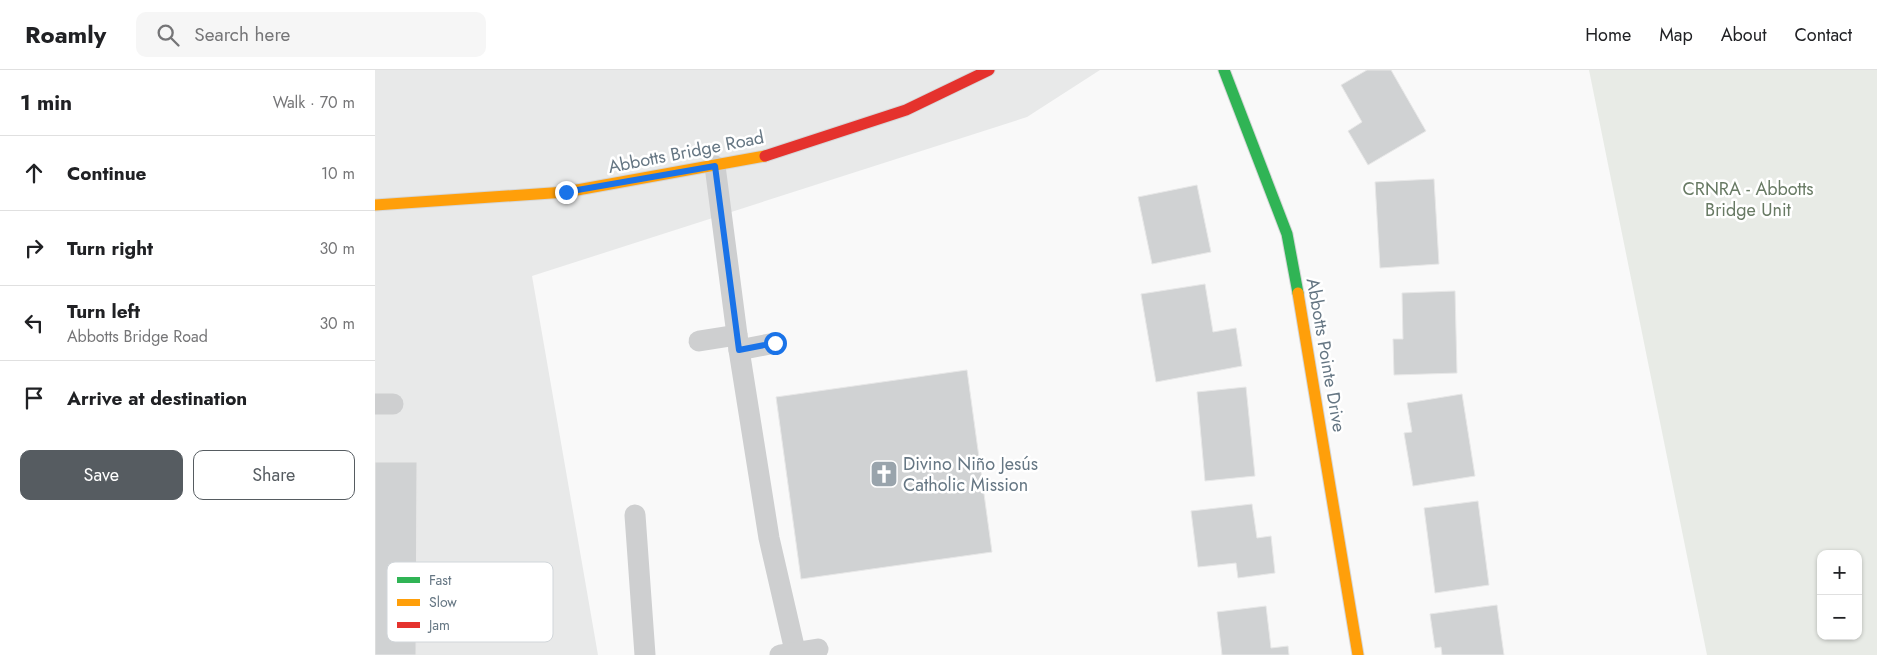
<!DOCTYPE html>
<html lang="en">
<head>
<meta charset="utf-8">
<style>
	body { margin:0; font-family:Jost,sans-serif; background:#f6f6f6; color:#202124 }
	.controls { position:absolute; right:15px; bottom:15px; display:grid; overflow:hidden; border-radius:10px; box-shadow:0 1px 4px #0004 }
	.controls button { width:45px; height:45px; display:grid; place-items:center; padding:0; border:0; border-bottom:1px solid #e0e0e0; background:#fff; color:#202124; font:25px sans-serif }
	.stop { position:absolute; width:15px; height:15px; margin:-11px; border:4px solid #1a73e8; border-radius:50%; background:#fff }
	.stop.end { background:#1a73e8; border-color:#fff; box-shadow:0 1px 5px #0008 }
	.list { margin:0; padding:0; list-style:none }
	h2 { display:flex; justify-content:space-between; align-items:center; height:65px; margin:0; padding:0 20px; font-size:21px }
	h2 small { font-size:16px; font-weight:400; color:#757577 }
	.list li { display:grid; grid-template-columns:32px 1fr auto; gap:15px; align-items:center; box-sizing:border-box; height:75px; padding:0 20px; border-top:1px solid #e0e0e0 }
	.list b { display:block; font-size:19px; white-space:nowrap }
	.list p { margin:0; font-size:16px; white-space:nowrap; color:#757577 }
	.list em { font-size:16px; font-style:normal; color:#757577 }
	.actions { display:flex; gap:10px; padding:15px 20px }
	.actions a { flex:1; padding:11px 0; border:1px solid #565c61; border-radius:10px; text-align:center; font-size:18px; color:#565c61 }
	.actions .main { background:#565c61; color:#fff }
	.icon { flex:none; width:28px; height:28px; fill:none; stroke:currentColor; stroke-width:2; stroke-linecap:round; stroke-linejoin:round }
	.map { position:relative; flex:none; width:1502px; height:585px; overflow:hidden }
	header { display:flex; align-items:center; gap:30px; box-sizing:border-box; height:70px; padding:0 25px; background:#fff; border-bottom:1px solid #e0e0e0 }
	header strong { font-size:24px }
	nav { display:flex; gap:28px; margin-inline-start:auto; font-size:18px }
	.search { width:350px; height:45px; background:#f6f6f6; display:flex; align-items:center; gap:12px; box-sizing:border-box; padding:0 18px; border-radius:10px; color:#757577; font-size:19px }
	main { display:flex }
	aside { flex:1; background:#fff }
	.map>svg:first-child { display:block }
</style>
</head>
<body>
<header>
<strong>Roamly</strong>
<div class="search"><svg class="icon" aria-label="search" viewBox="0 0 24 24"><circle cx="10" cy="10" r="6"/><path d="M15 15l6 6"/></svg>Search here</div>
<nav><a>Home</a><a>Map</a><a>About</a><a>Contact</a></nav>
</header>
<main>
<aside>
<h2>1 min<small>Walk · 70 m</small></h2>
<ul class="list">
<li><svg class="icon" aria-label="ahead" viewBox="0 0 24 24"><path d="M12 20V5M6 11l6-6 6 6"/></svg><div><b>Continue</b></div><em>10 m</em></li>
<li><svg class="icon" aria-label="right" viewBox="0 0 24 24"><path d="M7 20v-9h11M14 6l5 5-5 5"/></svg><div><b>Turn right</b></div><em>30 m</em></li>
<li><svg class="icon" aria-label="left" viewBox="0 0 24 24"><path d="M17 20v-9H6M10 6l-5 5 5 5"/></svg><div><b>Turn left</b><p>Abbotts Bridge Road</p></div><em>30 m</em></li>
<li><svg class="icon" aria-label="arrive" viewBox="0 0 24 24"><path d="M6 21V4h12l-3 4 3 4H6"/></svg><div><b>Arrive at destination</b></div></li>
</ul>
<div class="actions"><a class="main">Save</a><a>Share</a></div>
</aside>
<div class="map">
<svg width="1502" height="585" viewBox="0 0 1502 585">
	<rect width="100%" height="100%" fill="#f9f9f9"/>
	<polygon fill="#e8e9e9" points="0,0 725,0 652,47 157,206 223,585 0,585"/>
	<path fill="#e8ebe6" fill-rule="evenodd" d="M1214 0H1502V585H1332ZM1446 484H1483V566H1446Z"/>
	<g fill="#d0d2d3" stroke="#e8e8e8">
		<polygon points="992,0 1016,0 1051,61 993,95 973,61 987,52 966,15"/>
		<polygon points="1059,109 1064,194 1005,198 1000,112"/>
		<polygon points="822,115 836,182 777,194 763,127"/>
		<polygon points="830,214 838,262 861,258 867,296 781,312 766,224"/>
		<polygon points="1080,221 1082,303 1019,305 1018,269 1028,269 1027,223"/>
		<polygon points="592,300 617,482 426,509 401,327"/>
		<polygon points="871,317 880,406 830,411 822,322"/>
		<polygon points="1087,324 1100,406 1038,416 1029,363 1037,362 1032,333"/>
		<polygon points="0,392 42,392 41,585 0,585"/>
		<polygon points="1103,431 1114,515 1060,523 1049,438"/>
		<polygon points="877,434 882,468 896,466 900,503 863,508 861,493 823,497 816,441"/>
		<polygon points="1122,535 1129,585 1067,585 1066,577 1060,578 1055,544"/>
		<polygon points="891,536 896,578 913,576 914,585 847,585 842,542"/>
	</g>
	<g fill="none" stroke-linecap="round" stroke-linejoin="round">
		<defs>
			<polyline id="fast" points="849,0 912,164 923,223"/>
			<g id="slow">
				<polyline points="0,135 191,122 390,86"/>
				<polyline points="923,223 983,585"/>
			</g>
			<polyline id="jam" points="390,86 531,40 614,0"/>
		</defs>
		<use href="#fast" stroke="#d5d6d7" stroke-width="13"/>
		<use href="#slow" stroke="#d5d6d7" stroke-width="13"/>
		<use href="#jam" stroke="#d5d6d7" stroke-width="13"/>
		<g stroke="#cecfd0" stroke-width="21">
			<polyline points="340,96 364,280 394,468 421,585"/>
			<polyline points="324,271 362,265"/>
			<polyline points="364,280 400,273"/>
			<polyline points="0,334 18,334"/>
			<polyline points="260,445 270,585"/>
			<polyline points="405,585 443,579"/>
		</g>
		<use href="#fast" stroke="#30b455" stroke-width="11"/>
		<use href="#slow" stroke="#ff9f0a" stroke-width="11"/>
		<use href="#jam" stroke="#e5322d" stroke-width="11"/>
	</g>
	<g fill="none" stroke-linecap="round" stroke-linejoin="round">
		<polyline stroke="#1a73e8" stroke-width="6" points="191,122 340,96 364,280 400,273"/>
	</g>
	<defs>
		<symbol id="church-square" viewBox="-11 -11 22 22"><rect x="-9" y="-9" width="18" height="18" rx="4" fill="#99a4ac" stroke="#fff"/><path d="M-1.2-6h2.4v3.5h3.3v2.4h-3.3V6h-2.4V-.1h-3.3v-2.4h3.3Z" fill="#fff"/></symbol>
	</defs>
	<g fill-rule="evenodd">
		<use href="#church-square" x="493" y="388" width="32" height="32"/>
	</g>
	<g text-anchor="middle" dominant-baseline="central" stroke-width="5" stroke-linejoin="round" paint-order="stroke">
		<g font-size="18" fill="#657683" stroke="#fff">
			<text transform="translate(311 82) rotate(-11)">Abbotts Bridge Road</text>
			<text transform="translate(951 285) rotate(80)">Abbotts Pointe Drive</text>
		</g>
		<g font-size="18" fill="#687a64" stroke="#fff">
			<text x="1373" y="119">CRNRA - Abbotts<tspan x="1373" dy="21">Bridge Unit</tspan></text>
		</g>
		<g font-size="18" fill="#657683" stroke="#fff" text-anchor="start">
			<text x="528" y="394">Divino Niño Jesús<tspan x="528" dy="21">Catholic Mission</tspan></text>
		</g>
	</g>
	<rect x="12" y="492" width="166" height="80" rx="8" fill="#fff" stroke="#d1d6da" stroke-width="1"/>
	<rect x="22" y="507" width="23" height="6" fill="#30b455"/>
	<rect x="22" y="529" width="23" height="7" fill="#ff9f0a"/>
	<rect x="22" y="552" width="23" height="6" fill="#e5322d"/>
	<g font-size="14" fill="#657683">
		<text x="54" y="515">Fast</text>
		<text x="54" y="537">Slow</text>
		<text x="54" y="560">Jam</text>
	</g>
</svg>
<div class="controls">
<button>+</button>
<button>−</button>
</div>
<div class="stop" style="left:400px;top:273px"></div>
<div class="stop end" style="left:191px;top:122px"></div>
</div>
</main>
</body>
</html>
